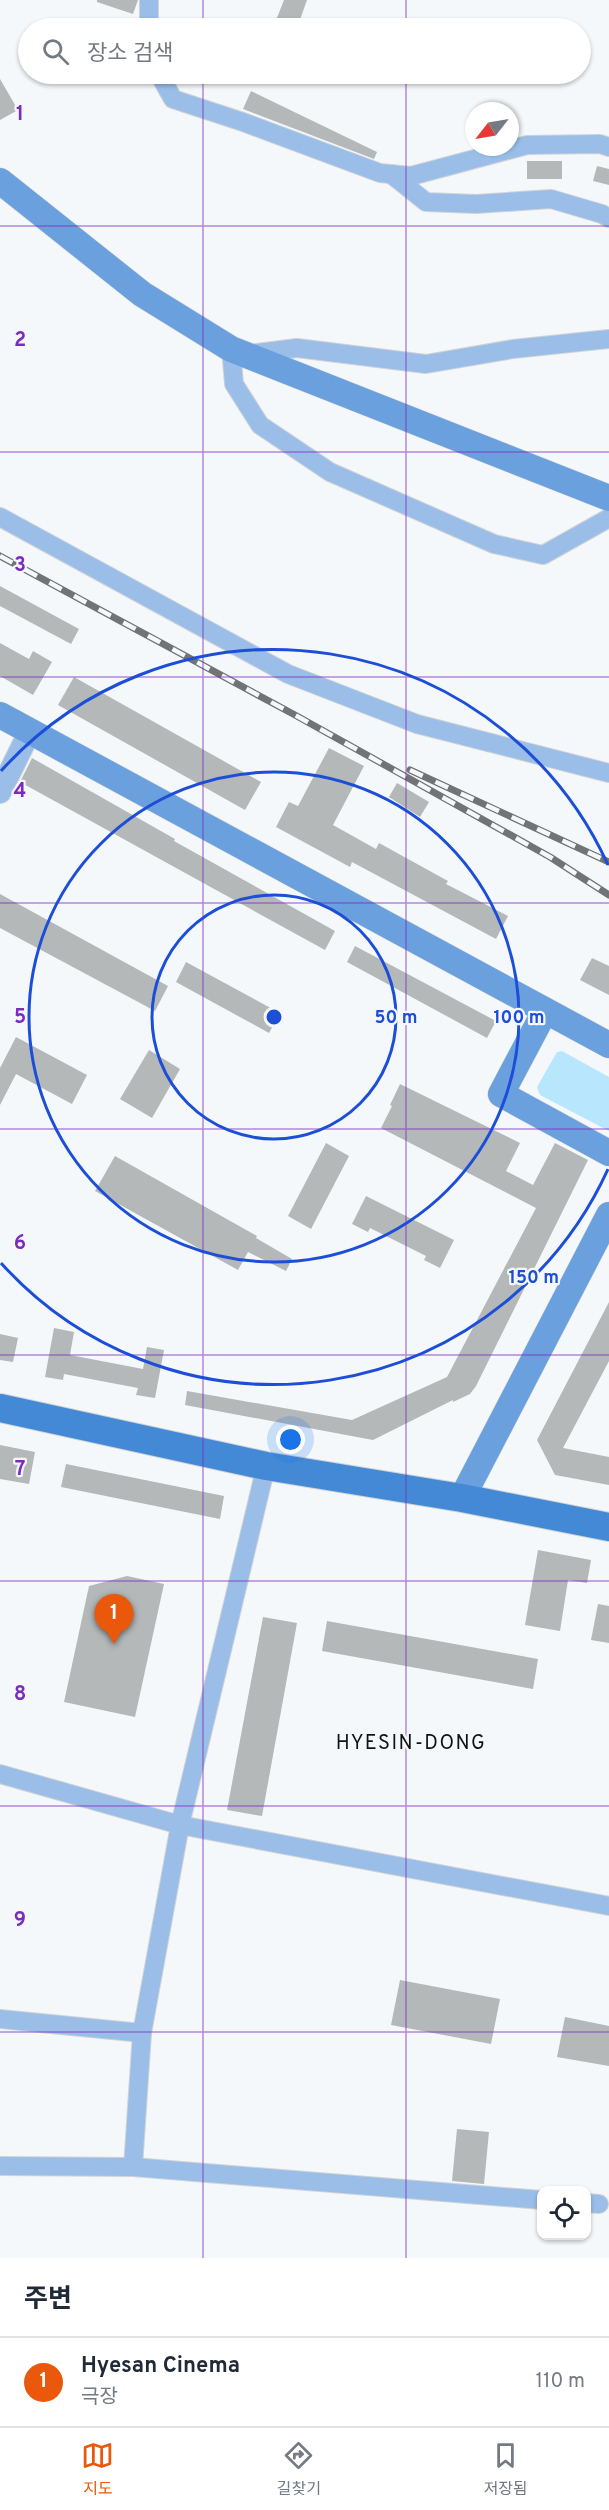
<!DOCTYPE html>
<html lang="ko">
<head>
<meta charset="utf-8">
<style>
	body { margin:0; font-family:Overpass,"Noto Sans KR",sans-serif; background:#f2f2f3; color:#1f2937 }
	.controls { position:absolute; right:18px; bottom:18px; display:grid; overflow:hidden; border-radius:12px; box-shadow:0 2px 4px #0004 }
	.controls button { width:54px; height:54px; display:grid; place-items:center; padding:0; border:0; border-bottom:2px solid #e0e1e3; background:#fff; color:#1f2937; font:30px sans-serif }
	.compass { position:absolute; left:465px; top:102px; width:54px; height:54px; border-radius:50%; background:#fff; box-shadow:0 2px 4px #0004; rotate:239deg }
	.you { position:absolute; left:291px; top:1440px; width:21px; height:21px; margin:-15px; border:4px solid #fff; border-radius:50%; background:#1a73e8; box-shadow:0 0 0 9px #1a73e833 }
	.badge { display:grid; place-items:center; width:39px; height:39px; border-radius:50%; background:#ea580c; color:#fff; font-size:20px; font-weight:700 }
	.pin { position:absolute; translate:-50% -50px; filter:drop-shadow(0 2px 3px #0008) }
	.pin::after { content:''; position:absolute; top:32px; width:21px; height:18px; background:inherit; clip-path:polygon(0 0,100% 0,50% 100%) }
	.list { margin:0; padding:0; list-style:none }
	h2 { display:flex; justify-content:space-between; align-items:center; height:78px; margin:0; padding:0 24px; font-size:26px }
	h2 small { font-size:20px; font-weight:400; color:#747a83 }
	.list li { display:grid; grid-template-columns:39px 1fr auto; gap:18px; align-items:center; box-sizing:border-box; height:90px; padding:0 24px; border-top:2px solid #e0e1e3 }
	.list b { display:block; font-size:22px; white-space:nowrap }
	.list p { margin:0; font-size:20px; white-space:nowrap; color:#747a83 }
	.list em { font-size:20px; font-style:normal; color:#747a83 }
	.icon { flex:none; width:33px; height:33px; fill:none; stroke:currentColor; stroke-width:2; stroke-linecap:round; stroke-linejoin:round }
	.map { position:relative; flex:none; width:609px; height:2258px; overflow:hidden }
	.search { position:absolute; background:#fff; box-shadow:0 2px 4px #0004; left:18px; right:18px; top:18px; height:66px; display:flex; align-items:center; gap:15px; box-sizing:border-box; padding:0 21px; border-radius:33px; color:#747a83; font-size:22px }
	.sheet { height:168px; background:#fff }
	nav { display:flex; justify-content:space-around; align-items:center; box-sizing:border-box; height:84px; border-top:2px solid #e0e1e3; background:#fff; font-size:16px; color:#747a83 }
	nav a { display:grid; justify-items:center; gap:3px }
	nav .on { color:#ea580c }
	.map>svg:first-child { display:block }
</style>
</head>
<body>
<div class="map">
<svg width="609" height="2258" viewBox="0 0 609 2258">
	<rect width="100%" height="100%" fill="#f4f8fb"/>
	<polygon fill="#b7e6fd" points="562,1051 609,1077 609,1131 540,1095 537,1087 557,1052"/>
	<g fill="#b4b8b9">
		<polygon points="97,0 138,0 133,14 97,2"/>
		<polygon points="284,0 307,0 297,28 273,28"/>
		<polygon points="0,79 18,110 0,120"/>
		<polygon points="251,91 377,152 374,159 243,109"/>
		<rect x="527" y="161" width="35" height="18"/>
		<polygon points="597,166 609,169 609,185 593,181"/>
		<polygon points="0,586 79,629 71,644 0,606"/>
		<polygon points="0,643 29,659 33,651 52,662 33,695 0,676"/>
		<polygon points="74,677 261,782 245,810 58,705"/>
		<polygon points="329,748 364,766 333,825 376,849 379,843 448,881 446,884 508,916 496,939 352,862 350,867 276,827 289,802 298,806"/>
		<polygon points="32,758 175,839 174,841 335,931 325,950 20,782"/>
		<polygon points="397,783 429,802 420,817 389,797"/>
		<polygon points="0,894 168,986 155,1011 0,928"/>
		<polygon points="355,946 496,1021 487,1038 347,962"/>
		<polygon points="592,958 609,966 609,995 580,980"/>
		<polygon points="186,962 280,1013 269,1033 176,982"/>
		<polygon points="16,1037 87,1075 72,1104 16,1074 0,1105 0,1068"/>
		<polygon points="149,1050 180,1069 152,1118 120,1099"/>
		<polygon points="400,1084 520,1143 506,1171 533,1185 555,1143 588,1160 476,1386 470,1394 453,1402 453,1400 373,1440 185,1405 187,1391 352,1420 447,1377 536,1208 381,1128 392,1106 390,1105"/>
		<polygon points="326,1143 349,1156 311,1229 288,1216"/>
		<polygon points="115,1156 257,1236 256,1238 292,1259 286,1271 248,1252 238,1270 95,1191"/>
		<polygon points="366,1196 454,1240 440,1268 424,1260 426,1256 370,1228 368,1232 352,1224"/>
		<polygon points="609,1302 609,1361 563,1448 609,1457 609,1485 555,1475 537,1440"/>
		<polygon points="54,1328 74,1332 70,1355 143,1369 147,1347 164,1350 155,1398 136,1395 138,1388 64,1374 63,1380 45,1377"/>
		<polygon points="0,1334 18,1338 13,1362 0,1360"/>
		<polygon points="0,1445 35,1452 29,1484 0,1479"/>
		<polygon points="66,1464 224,1496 220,1519 61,1487"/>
		<polygon points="538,1550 591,1560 587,1583 568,1580 560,1631 525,1625"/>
		<polygon points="127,1576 164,1584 135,1717 64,1702 89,1586"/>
		<polygon points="598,1604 609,1606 609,1643 591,1640"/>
		<polygon points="263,1617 297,1623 262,1816 227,1810"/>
		<polygon points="327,1621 538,1659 533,1689 322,1651"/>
		<polygon points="400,1980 500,1999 491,2044 391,2025"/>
		<polygon points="565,2017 609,2026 609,2066 557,2057"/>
		<polygon points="457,2129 489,2132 484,2184 452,2181"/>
	</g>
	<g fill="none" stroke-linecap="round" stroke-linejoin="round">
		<defs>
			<g id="minor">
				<polyline points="149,28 149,0"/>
				<polyline points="159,74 173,99 243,122 380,173 411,176 527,145 600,144 609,147"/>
				<polyline points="391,174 426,202 476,204 551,199 602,214 609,218"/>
				<polyline points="231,349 234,384 260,425 330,472 494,544 543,555 609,518"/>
				<polyline points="248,354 297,348 426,364 513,349 609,339"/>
				<polyline points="0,517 288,674 417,724 609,773"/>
				<polyline points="0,1774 180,1825 609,1906"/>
				<polyline points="0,2019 142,2033"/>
				<polyline points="0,2166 133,2167 542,2200"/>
				<polyline points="133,2167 142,2033 180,1825 266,1466"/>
				<polyline points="586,2203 599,2204"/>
			</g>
			<polyline id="tertiary" points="0,792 30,731"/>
			<g id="secondary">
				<polyline points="0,181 142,294 231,349 609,498"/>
				<polyline points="0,715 609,1045"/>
				<polyline points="545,1011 501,1094 609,1153"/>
				<polyline points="462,1498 609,1215"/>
			</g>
			<polyline id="primary" points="0,1408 266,1466 462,1498 609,1527"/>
		</defs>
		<use href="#minor" stroke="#d0d3d6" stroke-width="20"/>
		<use href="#tertiary" stroke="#d0d3d6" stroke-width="24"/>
		<use href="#secondary" stroke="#d0d3d6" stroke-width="27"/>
		<use href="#primary" stroke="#d0d3d6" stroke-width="30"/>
		<use href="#minor" stroke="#9abee8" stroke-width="18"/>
		<use href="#tertiary" stroke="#9abee8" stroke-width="22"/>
		<use href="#secondary" stroke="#6aa0de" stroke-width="26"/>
		<use href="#primary" stroke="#4489d6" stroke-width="28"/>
		<defs>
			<g id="rail">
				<polyline points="0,556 295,715 550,857 609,895"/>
				<polyline points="410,770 609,862"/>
			</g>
		</defs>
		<use href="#rail" stroke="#717375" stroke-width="7"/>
		<use href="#rail" stroke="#f4f8fb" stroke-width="4.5" stroke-dasharray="14" stroke-linecap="butt"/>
	</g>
	<path fill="none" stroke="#7b2cbf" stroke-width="1.5" stroke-opacity="0.55" d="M203 0V28M406 0V28M203 74V2258M406 74V2258M0 226H609M0 452H609M0 677H609M0 903H609M0 1129H609M0 1355H609M0 1581H609M0 1806H609M0 2032H609"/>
	<g fill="none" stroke="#1d4ed8" stroke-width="3">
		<circle cx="274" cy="1017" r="122"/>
		<circle cx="274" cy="1017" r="245"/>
		<path d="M608 1169A367 367 0 0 1 1 1263M1 771A367 367 0 0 1 608 865"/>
	</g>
	<g text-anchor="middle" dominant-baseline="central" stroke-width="4.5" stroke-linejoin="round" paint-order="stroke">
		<g font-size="20" letter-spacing="1.5" fill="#111213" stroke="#f4f8fb">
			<text x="411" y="1744">HYESIN-DONG</text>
		</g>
	</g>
	<g font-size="20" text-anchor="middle" font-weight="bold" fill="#7b2cbf" stroke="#f4f8fb" stroke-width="4.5" stroke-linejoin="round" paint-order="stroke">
		<text x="20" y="120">1</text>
		<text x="20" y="346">2</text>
		<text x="20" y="571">3</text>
		<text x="20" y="797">4</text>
		<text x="20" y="1023">5</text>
		<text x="20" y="1249">6</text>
		<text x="20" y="1475">7</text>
		<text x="20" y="1700">8</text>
		<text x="20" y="1926">9</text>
	</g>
	<circle cx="274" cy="1017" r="9" fill="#1d4ed8" stroke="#f4f8fb" stroke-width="3"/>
	<g font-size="18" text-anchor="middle" font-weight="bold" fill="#1d4ed8" stroke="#f4f8fb" stroke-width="4.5" stroke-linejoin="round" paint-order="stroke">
		<text x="396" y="1023">50 m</text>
		<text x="519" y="1023">100 m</text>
		<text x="534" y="1283">150 m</text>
	</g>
</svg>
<div class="controls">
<button><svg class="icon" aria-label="locate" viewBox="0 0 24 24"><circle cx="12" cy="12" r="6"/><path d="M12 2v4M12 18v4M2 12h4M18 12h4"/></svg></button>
</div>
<svg class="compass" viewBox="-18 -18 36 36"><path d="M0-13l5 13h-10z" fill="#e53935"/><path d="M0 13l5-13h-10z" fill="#747a83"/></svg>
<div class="you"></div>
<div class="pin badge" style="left:114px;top:1644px">1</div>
<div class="search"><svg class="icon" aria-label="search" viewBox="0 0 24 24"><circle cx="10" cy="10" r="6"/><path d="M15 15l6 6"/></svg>장소 검색</div>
</div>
<section class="sheet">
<h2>주변<small></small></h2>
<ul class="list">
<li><span class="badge">1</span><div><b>Hyesan Cinema</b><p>극장</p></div><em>110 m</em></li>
</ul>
</section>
<nav>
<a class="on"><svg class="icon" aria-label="map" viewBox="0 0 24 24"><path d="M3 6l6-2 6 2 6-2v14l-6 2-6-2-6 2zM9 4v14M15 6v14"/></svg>지도</a>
<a><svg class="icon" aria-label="directions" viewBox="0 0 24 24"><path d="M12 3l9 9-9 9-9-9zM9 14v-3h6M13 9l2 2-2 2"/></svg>길찾기</a>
<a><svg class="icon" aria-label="saved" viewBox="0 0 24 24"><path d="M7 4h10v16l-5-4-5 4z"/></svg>저장됨</a>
</nav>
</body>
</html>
